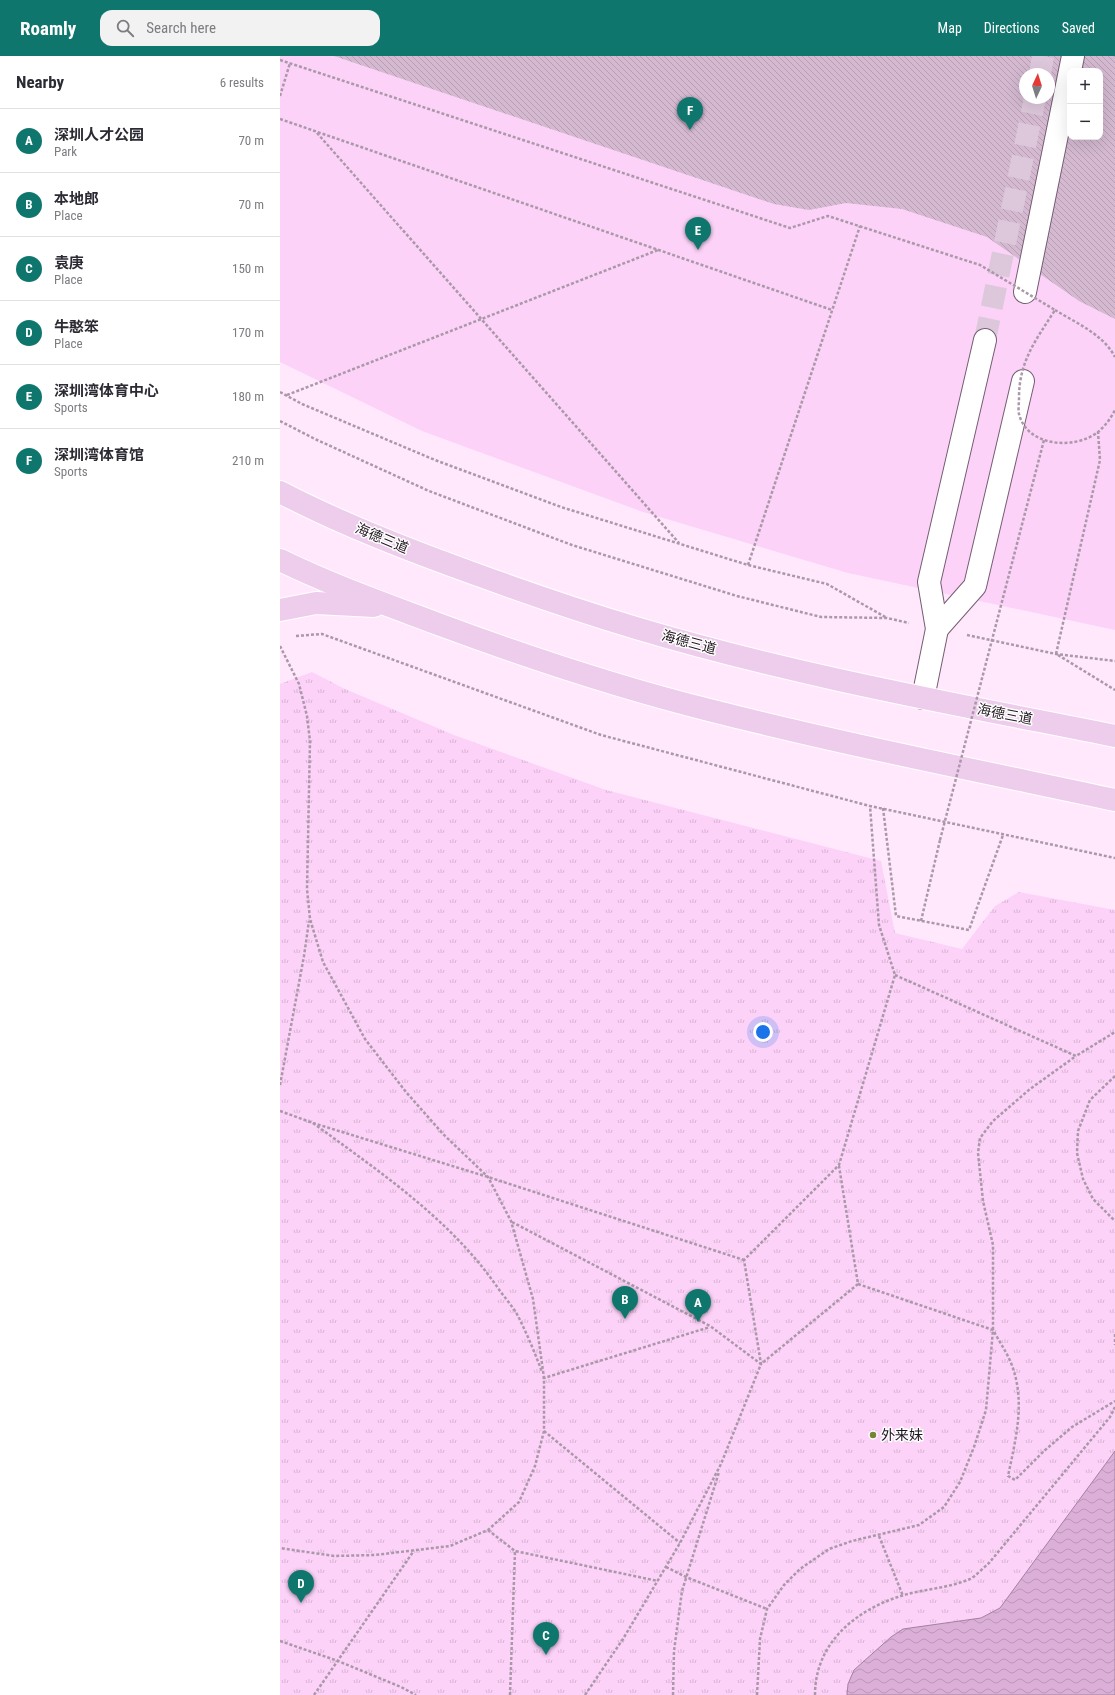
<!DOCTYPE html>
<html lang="en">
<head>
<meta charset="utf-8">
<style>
	body { margin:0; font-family:"Roboto Condensed","Noto Sans SC",sans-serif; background:#f2f2f3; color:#2b2b33 }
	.controls { position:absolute; right:12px; top:12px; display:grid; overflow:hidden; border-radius:8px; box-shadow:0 4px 16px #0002 }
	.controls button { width:36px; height:36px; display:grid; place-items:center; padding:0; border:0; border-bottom:1px solid #e1e1e2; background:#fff; color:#2b2b33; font:20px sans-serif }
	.compass { position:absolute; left:739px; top:12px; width:36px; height:36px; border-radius:50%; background:#fff; box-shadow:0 4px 16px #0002; rotate:4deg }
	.you { position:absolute; left:483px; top:976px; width:14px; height:14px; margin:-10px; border:3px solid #fff; border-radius:50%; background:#1a73e8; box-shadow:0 0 0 6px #1a73e833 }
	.badge { display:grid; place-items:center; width:26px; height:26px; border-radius:50%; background:#0f766e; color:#fff; font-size:13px; font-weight:700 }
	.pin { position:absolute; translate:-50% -33px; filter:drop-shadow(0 1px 2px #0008) }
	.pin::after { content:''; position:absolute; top:21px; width:14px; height:12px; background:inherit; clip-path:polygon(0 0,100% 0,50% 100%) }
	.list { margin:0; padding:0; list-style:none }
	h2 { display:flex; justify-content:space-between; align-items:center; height:52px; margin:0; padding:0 16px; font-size:17px }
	h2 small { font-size:13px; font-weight:400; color:#7c7c81 }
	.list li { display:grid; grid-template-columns:26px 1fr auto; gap:12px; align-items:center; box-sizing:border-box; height:64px; padding:0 16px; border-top:1px solid #e1e1e2 }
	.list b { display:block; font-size:15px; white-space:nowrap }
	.list p { margin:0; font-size:13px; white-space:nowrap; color:#7c7c81 }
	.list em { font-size:13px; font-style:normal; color:#7c7c81 }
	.icon { flex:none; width:22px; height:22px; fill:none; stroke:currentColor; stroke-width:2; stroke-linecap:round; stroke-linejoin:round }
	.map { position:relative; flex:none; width:835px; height:1639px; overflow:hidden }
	header { display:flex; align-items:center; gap:24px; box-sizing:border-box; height:56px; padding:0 20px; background:#0f766e; color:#fff }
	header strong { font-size:19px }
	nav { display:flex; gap:22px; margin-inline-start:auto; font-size:14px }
	.search { width:280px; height:36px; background:#f2f2f3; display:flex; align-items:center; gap:10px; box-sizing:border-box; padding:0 14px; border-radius:12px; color:#7c7c81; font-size:15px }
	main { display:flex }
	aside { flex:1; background:#fff }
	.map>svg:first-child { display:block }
</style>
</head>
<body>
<header>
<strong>Roamly</strong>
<div class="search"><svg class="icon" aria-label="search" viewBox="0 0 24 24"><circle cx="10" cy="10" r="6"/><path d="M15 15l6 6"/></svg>Search here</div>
<nav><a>Map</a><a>Directions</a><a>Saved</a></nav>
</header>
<main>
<aside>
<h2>Nearby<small>6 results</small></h2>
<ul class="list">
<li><span class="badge">A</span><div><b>深圳人才公园</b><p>Park</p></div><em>70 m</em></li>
<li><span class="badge">B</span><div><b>本地郎</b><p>Place</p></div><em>70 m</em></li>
<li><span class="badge">C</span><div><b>袁庚</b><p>Place</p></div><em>150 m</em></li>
<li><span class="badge">D</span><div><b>牛憨笨</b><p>Place</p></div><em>170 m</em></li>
<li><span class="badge">E</span><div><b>深圳湾体育中心</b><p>Sports</p></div><em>180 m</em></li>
<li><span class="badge">F</span><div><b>深圳湾体育馆</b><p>Sports</p></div><em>210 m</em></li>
</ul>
</aside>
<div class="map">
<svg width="835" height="1639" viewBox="0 0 835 1639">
	<defs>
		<pattern id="park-tufts" width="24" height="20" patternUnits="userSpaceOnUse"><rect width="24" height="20" fill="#fcd2f8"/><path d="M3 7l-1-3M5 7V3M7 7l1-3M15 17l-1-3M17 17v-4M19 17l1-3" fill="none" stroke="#d8b3d4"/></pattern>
		<pattern id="water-waves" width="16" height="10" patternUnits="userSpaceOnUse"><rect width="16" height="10" fill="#dcafd8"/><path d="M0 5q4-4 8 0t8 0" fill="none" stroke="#bc96b9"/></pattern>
		<pattern id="building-back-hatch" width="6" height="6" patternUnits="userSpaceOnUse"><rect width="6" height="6" fill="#d4b9d1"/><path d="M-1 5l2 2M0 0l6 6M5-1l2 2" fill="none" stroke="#b69eb3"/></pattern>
	</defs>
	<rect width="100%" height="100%" fill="#ffe8fc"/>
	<polygon fill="url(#park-tufts)" points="32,616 65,633 174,679 326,734 601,805 615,877 682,893 715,850 739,836 835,854 835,1639 0,1639 0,628"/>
	<path fill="#fcd2f8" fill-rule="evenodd" d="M0 0H835V574L568 517 363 456 142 375 0 306ZM790 15H820V81H790ZM745 18H769V42H745Z"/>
	<polygon fill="url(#water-waves)" stroke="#a381a0" points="835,1395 835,1639 567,1639 568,1628 574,1614 611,1581 623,1573 701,1562 720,1552"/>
	<path fill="url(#building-back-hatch)" fill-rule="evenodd" d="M54 0H835V263L799 245 707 181 622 153 566 147 529 154 494 148ZM790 15H820V81H790ZM745 18H769V42H745Z"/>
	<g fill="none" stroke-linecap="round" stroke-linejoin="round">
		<g stroke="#ddc8db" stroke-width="22" stroke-dasharray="22 11" stroke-linecap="butt">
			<polyline points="760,18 763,0"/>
			<polyline points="705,284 755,42"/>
		</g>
		<defs>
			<g id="minor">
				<polyline points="745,236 793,0"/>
				<polyline points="657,573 695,530 743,325"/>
				<polyline points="643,642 657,573 649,526 705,284"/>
			</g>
			<g id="major">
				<path d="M0 436C63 469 131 495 198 519 250 538 303 556 356 572 513 619 675 648 835 680"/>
				<path d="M0 504C51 529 105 548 158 568 247 601 337 631 429 654 563 688 699 715 835 744"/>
				<polyline points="0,554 36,547 94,550"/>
			</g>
		</defs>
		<use href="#minor" stroke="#755d73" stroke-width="24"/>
		<use href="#major" stroke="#fff" stroke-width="24"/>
		<g stroke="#aa98a8" stroke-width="2.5" stroke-dasharray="3 2" stroke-linecap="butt">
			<polyline points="0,40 10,7"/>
			<polyline points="0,63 552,254"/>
			<polyline points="37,77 399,487"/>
			<path d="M775 254C796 267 823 278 835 301"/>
			<polyline points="0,336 22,348 155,404 281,451 468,509 547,528 607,562"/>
			<polyline points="7,339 378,194"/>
			<polyline points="0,365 35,383 149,435 292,489 457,540 541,561 607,562 629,567"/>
			<polyline points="468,509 580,170"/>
			<polyline points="687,579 776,598 835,605"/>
			<polyline points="16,580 42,578 321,679 590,750 835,802"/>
			<polyline points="0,590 19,628 27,660 30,685 27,833 30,863 43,906 85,983 126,1036 163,1078 208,1121 231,1165 253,1243 264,1322 264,1375 255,1410 239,1446 208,1474 170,1490 95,1499 54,1500 0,1492"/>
			<polyline points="776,598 820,404 818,376"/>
			<polyline points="778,599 835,634"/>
			<polyline points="603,752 616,860 689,874 723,779"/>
			<polyline points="641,865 660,784"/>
			<polyline points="615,919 796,1000 835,976"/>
			<polyline points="835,1020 810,1044 798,1075 797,1097 803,1123 813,1143 835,1165"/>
			<polyline points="0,1029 24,900 29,865"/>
			<polyline points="0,1055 33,1067 208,1121 464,1204"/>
			<path d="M33 1067C101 1117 172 1164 220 1235 226 1243 233 1251 238 1260 247 1278 255 1297 262 1316"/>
			<polyline points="232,1166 430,1270 481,1308 578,1228 559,1110"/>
			<path d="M578 1228 713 1274C719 1285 726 1295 731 1307 746 1344 736 1382 728 1420L735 1424 764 1395 792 1371 835 1345"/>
			<polyline points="835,1278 835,1289"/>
			<polyline points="263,1321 264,1322 430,1271"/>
			<polyline points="264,1375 400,1487"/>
			<polyline points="208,1474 235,1495 378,1525"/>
			<polyline points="599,1480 623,1540"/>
			<polyline points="386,1511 406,1521 487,1553"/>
			<polyline points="0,1585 58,1605 121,1631 136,1639"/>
			<polyline points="34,1639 133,1496"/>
			<polyline points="230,1639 235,1495"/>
			<polyline points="305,1639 343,1583 400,1487 441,1408 481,1308 464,1204 559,1109 615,919 599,869 590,750"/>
			<polyline points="393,1639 394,1595 402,1535 439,1416"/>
			<polyline points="477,1639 480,1583 487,1553 504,1529 520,1513 549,1493 572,1485 639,1469 664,1451 680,1426 694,1391 706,1354 713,1274 713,1189 703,1145 698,1097 700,1082 713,1065 750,1033 796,1000"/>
			<path d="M535 1639C535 1586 577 1553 624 1539 645 1533 669 1532 690 1523 696 1520 703 1512 709 1507L830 1361 835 1351"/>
		</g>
		<use href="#minor" stroke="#fff" stroke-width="22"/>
		<use href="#major" stroke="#eecdec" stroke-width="22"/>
		<g stroke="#aa98a8" stroke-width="2.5" stroke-dasharray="3 2" stroke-linecap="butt">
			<path d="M0 4 510 172 548 160 700 209 775 254C756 284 739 305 739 342 739 347 738 353 739 358 747 391 795 394 818 376 825 370 831 362 835 354"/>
			<polyline points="660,784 764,384"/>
		</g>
	</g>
	<circle fill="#758534" stroke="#fefefe" stroke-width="1.5" cx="593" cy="1379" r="4"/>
	<g text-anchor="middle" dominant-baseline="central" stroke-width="3" stroke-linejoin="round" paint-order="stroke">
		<g font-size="14" fill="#1f151e" stroke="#fefefe">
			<text transform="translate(102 482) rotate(23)">海德三道</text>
			<text transform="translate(409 586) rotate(15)">海德三道</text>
			<text transform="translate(725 658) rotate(11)">海德三道</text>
		</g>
		<g font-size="14" fill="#1f151e" stroke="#fefefe" text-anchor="start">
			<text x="601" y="1379">外来妹</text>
		</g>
	</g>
</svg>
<div class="controls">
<button>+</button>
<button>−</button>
</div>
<svg class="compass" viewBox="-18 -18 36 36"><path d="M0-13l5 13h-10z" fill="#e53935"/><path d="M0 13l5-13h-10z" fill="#7c7c81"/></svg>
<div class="you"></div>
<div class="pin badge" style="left:418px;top:1266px">A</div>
<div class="pin badge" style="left:345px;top:1263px">B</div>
<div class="pin badge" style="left:266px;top:1599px">C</div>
<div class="pin badge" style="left:21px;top:1547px">D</div>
<div class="pin badge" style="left:418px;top:194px">E</div>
<div class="pin badge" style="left:410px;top:74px">F</div>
</div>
</main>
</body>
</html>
